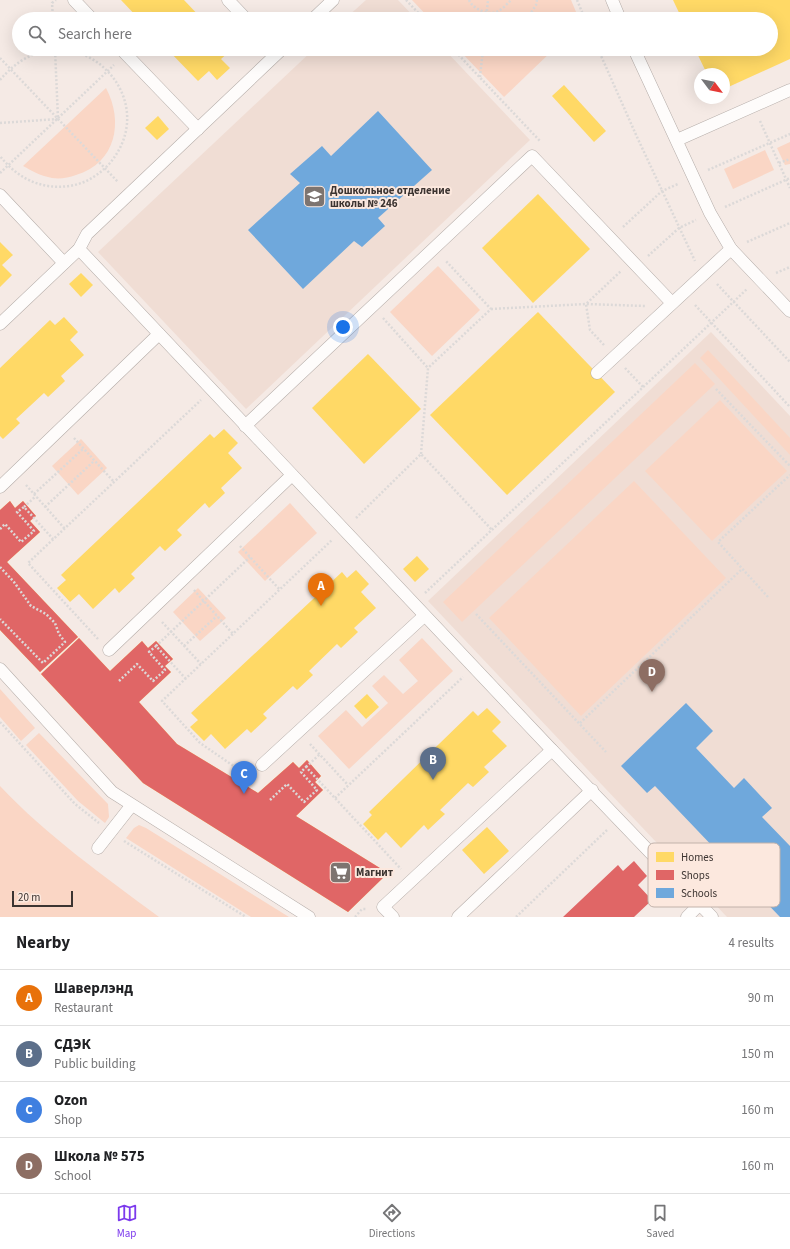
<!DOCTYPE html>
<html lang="en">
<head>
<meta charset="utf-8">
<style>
	body { margin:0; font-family:"Source Sans 3",sans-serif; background:#f6f6f6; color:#202124 }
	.compass { position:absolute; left:694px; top:68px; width:36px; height:36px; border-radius:50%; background:#fff; box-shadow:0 4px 16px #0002; rotate:122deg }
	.scale { position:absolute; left:12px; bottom:10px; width:61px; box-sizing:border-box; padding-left:4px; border:2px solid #3c3431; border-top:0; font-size:11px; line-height:14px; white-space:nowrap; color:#3c3431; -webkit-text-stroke:3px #fce8de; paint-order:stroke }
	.you { position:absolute; left:343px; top:327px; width:14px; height:14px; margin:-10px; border:3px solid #fff; border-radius:50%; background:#1a73e8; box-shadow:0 0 0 6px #1a73e833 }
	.badge { display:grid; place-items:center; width:26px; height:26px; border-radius:50%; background:#7c3aed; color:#fff; font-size:13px; font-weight:700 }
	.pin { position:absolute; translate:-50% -33px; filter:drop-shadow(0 1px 2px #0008) }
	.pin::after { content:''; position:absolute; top:21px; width:14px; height:12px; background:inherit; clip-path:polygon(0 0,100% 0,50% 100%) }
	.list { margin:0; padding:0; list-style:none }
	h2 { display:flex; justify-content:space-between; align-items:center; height:52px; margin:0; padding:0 16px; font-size:17px }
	h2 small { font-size:13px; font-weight:400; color:#757577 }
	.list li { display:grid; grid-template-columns:26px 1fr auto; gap:12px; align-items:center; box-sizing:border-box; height:56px; padding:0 16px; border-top:1px solid #e0e0e0 }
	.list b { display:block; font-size:15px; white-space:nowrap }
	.list p { margin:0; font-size:13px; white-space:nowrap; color:#757577 }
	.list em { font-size:13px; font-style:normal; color:#757577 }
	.icon { flex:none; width:22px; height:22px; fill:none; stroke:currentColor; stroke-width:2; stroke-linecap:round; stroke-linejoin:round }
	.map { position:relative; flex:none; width:790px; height:917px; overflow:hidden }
	.search { position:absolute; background:#fff; box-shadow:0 4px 16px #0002; left:12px; right:12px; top:12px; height:44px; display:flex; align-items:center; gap:10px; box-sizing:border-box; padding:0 14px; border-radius:22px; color:#757577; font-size:15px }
	.sheet { height:276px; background:#fff }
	nav { display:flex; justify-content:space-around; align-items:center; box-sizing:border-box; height:56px; border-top:1px solid #e0e0e0; background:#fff; font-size:11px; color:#757577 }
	nav a { display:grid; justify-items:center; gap:2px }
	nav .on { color:#7c3aed }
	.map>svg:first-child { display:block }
</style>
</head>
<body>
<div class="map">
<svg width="790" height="917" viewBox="0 0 790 917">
	<rect width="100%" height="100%" fill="#f5eae5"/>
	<g fill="#f0ddd4">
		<polygon points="366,0 398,0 416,19 345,19"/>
		<polygon points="314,49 444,49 530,140 246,409 98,252"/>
		<polygon points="711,332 790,416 790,917 727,917 428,601"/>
	</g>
	<g fill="#fad6c5">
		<polygon points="412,0 571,0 579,19 430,19"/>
		<polygon points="458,49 554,49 504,97"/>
		<path d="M106 88C124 122 116 163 76 175 68 178 60 179 52 178 41 176 32 171 23 166Z"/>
		<polygon points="790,142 790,164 785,165 777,148"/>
		<polygon points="765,150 774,170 733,189 724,169"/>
		<polygon points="438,266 480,310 432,356 390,312"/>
		<polygon points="708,350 790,438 790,455 700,358"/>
		<polygon points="695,363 715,384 462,622 443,602"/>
		<polygon points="720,400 787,471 712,541 645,471"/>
		<polygon points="81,439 107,468 78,495 52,466"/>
		<polygon points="634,481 726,578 581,716 489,618"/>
		<polygon points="290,503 317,533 265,581 238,552"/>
		<polygon points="198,588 226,618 200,641 173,612"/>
		<polygon points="422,638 453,671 349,769 318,736 346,710 362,727 388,703 372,686 384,675 403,694 418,681 399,660"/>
		<polygon points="0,689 35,728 21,741 0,717"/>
		<polygon points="39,733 108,804 109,817 105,823 78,801 26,745"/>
		<path d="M0 786C47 836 104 876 159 917H0Z"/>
		<polygon points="139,825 146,828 289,917 251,917 126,838 134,828"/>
	</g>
	<g fill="#ffd966">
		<polygon points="121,0 184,0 202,19 139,19"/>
		<polygon points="673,0 790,0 790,59 724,89 724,74 707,74 695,49 771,49 771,19 682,19"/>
		<polygon points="167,49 230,49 231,50 221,59 230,68 217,80 209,71 198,81"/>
		<polygon points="564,85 606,131 594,142 552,96"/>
		<polygon points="158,116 169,129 157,140 145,128"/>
		<polygon points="538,194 590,249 533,303 482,248"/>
		<polygon points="0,242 13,255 2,265 12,275 0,287"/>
		<polygon points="81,273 93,285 81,297 69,284"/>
		<polygon points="538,312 615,392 507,495 430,415"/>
		<polygon points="64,317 78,332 70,340 84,355 61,376 65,381 48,397 44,393 16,419 20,423 3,439 0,436 0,368 50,320 55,325"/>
		<polygon points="368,354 421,409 364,464 312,408"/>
		<polygon points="224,429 238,443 228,453 242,468 221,488 225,493 209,508 205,503 177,530 182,535 165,551 160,546 131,574 135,578 119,593 115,588 93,609 79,594 70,602 57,588 66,580 61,575 210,434 214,438"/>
		<polygon points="10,501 15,508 23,501 36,516 30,521 40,532 7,562 78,637 40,672 0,630 0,510"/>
		<polygon points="417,556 429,569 415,582 403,569"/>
		<polygon points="356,570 369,584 361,592 376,608 354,628 358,632 341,648 337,644 309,671 313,675 297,690 293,686 263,714 267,718 251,733 247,729 225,749 211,734 204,741 190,727 198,720 191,713 342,572 347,578"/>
		<polygon points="79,638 110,671 142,641 148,648 156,641 173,659 165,666 171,672 139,702 177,744 258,793 293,762 299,768 307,760 321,776 315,782 323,790 296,816 388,873 348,912 143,783 41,674"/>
		<polygon points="367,694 379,707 366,719 354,706"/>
		<polygon points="487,708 501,722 492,731 507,746 484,767 489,772 473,787 468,783 440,810 445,814 428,830 424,825 401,848 386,832 378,840 363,824 372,815 369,812 473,711 478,716"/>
		<polygon points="487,827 509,851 484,874 462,850"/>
	</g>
	<g fill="#e06666">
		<polygon points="10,501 15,508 23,501 36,516 30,521 40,532 7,562 78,637 40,672 0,630 0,510"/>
		<polygon points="79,638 110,671 142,641 148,648 156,641 173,659 165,666 171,672 139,702 177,744 258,793 293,762 299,768 307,760 321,776 315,782 323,790 296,816 388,873 348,912 143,783 41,674"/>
		<polygon points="634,861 647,876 638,885 652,900 634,917 563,917 618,865 623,871"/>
	</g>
	<g fill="#6fa8dc">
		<polygon points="378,111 432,170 378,218 385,226 362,247 354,241 303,289 248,230 300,183 290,174 322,146 331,156"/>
		<polygon points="686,703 713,731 696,748 734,788 744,778 772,808 762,817 790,846 790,917 780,917 655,786 647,793 621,766"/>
	</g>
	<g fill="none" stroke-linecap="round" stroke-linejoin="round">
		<defs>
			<g id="service">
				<polyline points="74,0 92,19"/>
				<polyline points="228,0 246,19"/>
				<polyline points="612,0 620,19"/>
				<polyline points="313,19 333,0"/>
				<polyline points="121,49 198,129"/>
				<polyline points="677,140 790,90"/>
				<polyline points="0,195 64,263"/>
				<polyline points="79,249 552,750 383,907 393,917"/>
				<polyline points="731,249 790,311"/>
				<polyline points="0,324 79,249 87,234 282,49"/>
				<polyline points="597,373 731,249 710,213 634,49"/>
				<polyline points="245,426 532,156 672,303"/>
				<polyline points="0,487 159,334"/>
				<polyline points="109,650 292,475"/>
				<polyline points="0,669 112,792 309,917"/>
				<polyline points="552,750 712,917"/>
				<polyline points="262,765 424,616"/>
				<polyline points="98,848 131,806"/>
				<polyline points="458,917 592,790"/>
				<polyline points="687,917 700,904"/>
			</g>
		</defs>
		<use href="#service" stroke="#b4aca8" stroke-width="13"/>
		<g stroke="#dcd9d8" stroke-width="2.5" stroke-dasharray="2 2" stroke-linecap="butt">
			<polyline points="406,0 424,19"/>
			<path d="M469 0C473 9 487 15 496 12 502 10 507 4 511 0"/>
			<polyline points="577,0 585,19"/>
			<polyline points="53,19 52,3 56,0"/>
			<polyline points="486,19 488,0"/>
			<polyline points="527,19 536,5 537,0"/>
			<polyline points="453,49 540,141"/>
			<polyline points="598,49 637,137 695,261"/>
			<polyline points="0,58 118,182"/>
			<polyline points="480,77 483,49"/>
			<path d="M0 80C66 1 168 93 110 163 99 175 85 184 69 186 41 190 17 178 0 156"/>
			<polyline points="760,121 790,188"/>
			<polyline points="0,123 58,119 55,49"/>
			<polyline points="779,163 790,159"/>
			<polyline points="708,170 790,134"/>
			<polyline points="0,173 114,65"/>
			<polyline points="725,207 790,178"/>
			<polyline points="623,227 662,191 678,184"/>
			<polyline points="747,242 790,223"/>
			<polyline points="648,256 679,228 696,220"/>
			<polyline points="776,273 790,267"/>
			<polyline points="717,284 790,362"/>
			<polyline points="695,305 790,407"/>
			<polyline points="491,309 586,304 645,306"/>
			<polyline points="383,318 428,368"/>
			<polyline points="604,345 590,330 586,304 621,271"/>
			<polyline points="625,368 643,387"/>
			<polyline points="716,389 790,466"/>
			<polyline points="74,438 114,482"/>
			<polyline points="421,454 428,368 491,309 445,260"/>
			<polyline points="26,485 65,529"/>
			<polyline points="34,494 83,449"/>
			<polyline points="24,507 36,496"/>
			<polyline points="45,507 94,461"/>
			<polyline points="356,518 421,454 492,530"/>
			<polyline points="0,529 5,524 21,542 34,531 17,512 24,507 53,539"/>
			<polyline points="240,546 280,590"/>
			<polyline points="0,567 14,582 31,606 46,614 55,623 59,634 65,642 43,663 0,619"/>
			<polyline points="194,590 234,635"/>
			<polyline points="425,593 747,289"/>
			<polyline points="768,597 718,542 790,475"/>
			<polyline points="476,614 606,752"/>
			<polyline points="162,622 201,664"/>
			<polyline points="98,639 28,563 201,400"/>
			<polyline points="156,646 250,557"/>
			<polyline points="184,646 217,616"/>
			<polyline points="119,681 137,664 153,681 165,670 149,652 156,646 186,679"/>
			<polyline points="0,722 75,804 99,823"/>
			<polyline points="580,723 742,569"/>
			<polyline points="310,744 348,785"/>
			<polyline points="246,763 238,769 200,743 162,701 332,540"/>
			<polyline points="306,767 320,754"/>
			<polyline points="335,798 463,677"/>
			<polyline points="270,800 287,784 304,802 317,790 301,772 306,767 401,869"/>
			<polyline points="124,841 246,917"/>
			<polyline points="355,917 362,909 367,909"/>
			<polyline points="516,917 607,830"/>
		</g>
		<use href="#service" stroke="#fefcfb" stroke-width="12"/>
	</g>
	<defs>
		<symbol id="school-square" viewBox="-11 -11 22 22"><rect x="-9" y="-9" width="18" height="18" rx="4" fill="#7d7470" stroke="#fce8de"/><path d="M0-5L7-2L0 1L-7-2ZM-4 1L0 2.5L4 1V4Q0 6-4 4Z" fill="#fff"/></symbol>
		<symbol id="supermarket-square" viewBox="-11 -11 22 22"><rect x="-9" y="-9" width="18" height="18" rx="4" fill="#7d7470" stroke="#fce8de"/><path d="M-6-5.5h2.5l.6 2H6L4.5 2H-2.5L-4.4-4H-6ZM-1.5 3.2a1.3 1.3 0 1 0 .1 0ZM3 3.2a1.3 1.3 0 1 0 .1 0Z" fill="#fff"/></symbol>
	</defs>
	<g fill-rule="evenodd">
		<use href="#school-square" x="302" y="184" width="25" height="25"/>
		<use href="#supermarket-square" x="328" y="860" width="25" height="25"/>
	</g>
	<g text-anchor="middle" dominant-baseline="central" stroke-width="4" stroke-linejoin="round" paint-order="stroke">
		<g font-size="11" font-weight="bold" fill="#3c3431" stroke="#fce8de" text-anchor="start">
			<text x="330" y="190">Дошкольное отделение<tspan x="330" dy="13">школы № 246</tspan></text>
			<text x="356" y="872">Магнит</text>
		</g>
	</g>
	<rect x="648" y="843" width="132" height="64" rx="6" fill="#fce8de" stroke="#c2b2aa" stroke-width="1"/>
	<rect x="656" y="852" width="18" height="10" fill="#ffd966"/>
	<rect x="656" y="870" width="18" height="10" fill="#e06666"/>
	<rect x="656" y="888" width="18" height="10" fill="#6fa8dc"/>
	<g font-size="11" fill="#3c3431">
		<text x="681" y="861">Homes</text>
		<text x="681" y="879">Shops</text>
		<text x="681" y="897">Schools</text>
	</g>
</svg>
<svg class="compass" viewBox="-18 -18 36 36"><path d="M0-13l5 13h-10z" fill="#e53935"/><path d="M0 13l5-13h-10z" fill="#757577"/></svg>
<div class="scale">20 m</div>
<div class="you"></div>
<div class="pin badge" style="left:321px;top:606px;background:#e8710a">A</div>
<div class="pin badge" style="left:433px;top:780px;background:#5c6f8a">B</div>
<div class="pin badge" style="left:244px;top:794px;background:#3f7fe0">C</div>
<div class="pin badge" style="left:652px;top:692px;background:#8d6e63">D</div>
<div class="search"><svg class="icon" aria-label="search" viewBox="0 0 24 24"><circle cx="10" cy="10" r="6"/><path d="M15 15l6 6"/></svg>Search here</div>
</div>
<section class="sheet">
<h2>Nearby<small>4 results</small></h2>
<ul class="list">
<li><span class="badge" style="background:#e8710a">A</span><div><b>Шаверлэнд</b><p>Restaurant</p></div><em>90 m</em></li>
<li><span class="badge" style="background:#5c6f8a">B</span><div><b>СДЭК</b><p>Public building</p></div><em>150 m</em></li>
<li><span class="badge" style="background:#3f7fe0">C</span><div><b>Ozon</b><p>Shop</p></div><em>160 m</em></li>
<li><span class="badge" style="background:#8d6e63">D</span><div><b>Школа № 575</b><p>School</p></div><em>160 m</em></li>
</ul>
</section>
<nav>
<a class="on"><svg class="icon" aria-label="map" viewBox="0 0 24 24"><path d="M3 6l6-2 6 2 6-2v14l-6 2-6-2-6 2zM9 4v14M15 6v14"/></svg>Map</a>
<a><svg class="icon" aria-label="directions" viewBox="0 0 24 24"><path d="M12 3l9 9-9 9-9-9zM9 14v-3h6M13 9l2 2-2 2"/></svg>Directions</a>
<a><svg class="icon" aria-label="saved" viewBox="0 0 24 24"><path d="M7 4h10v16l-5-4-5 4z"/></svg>Saved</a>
</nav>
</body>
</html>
